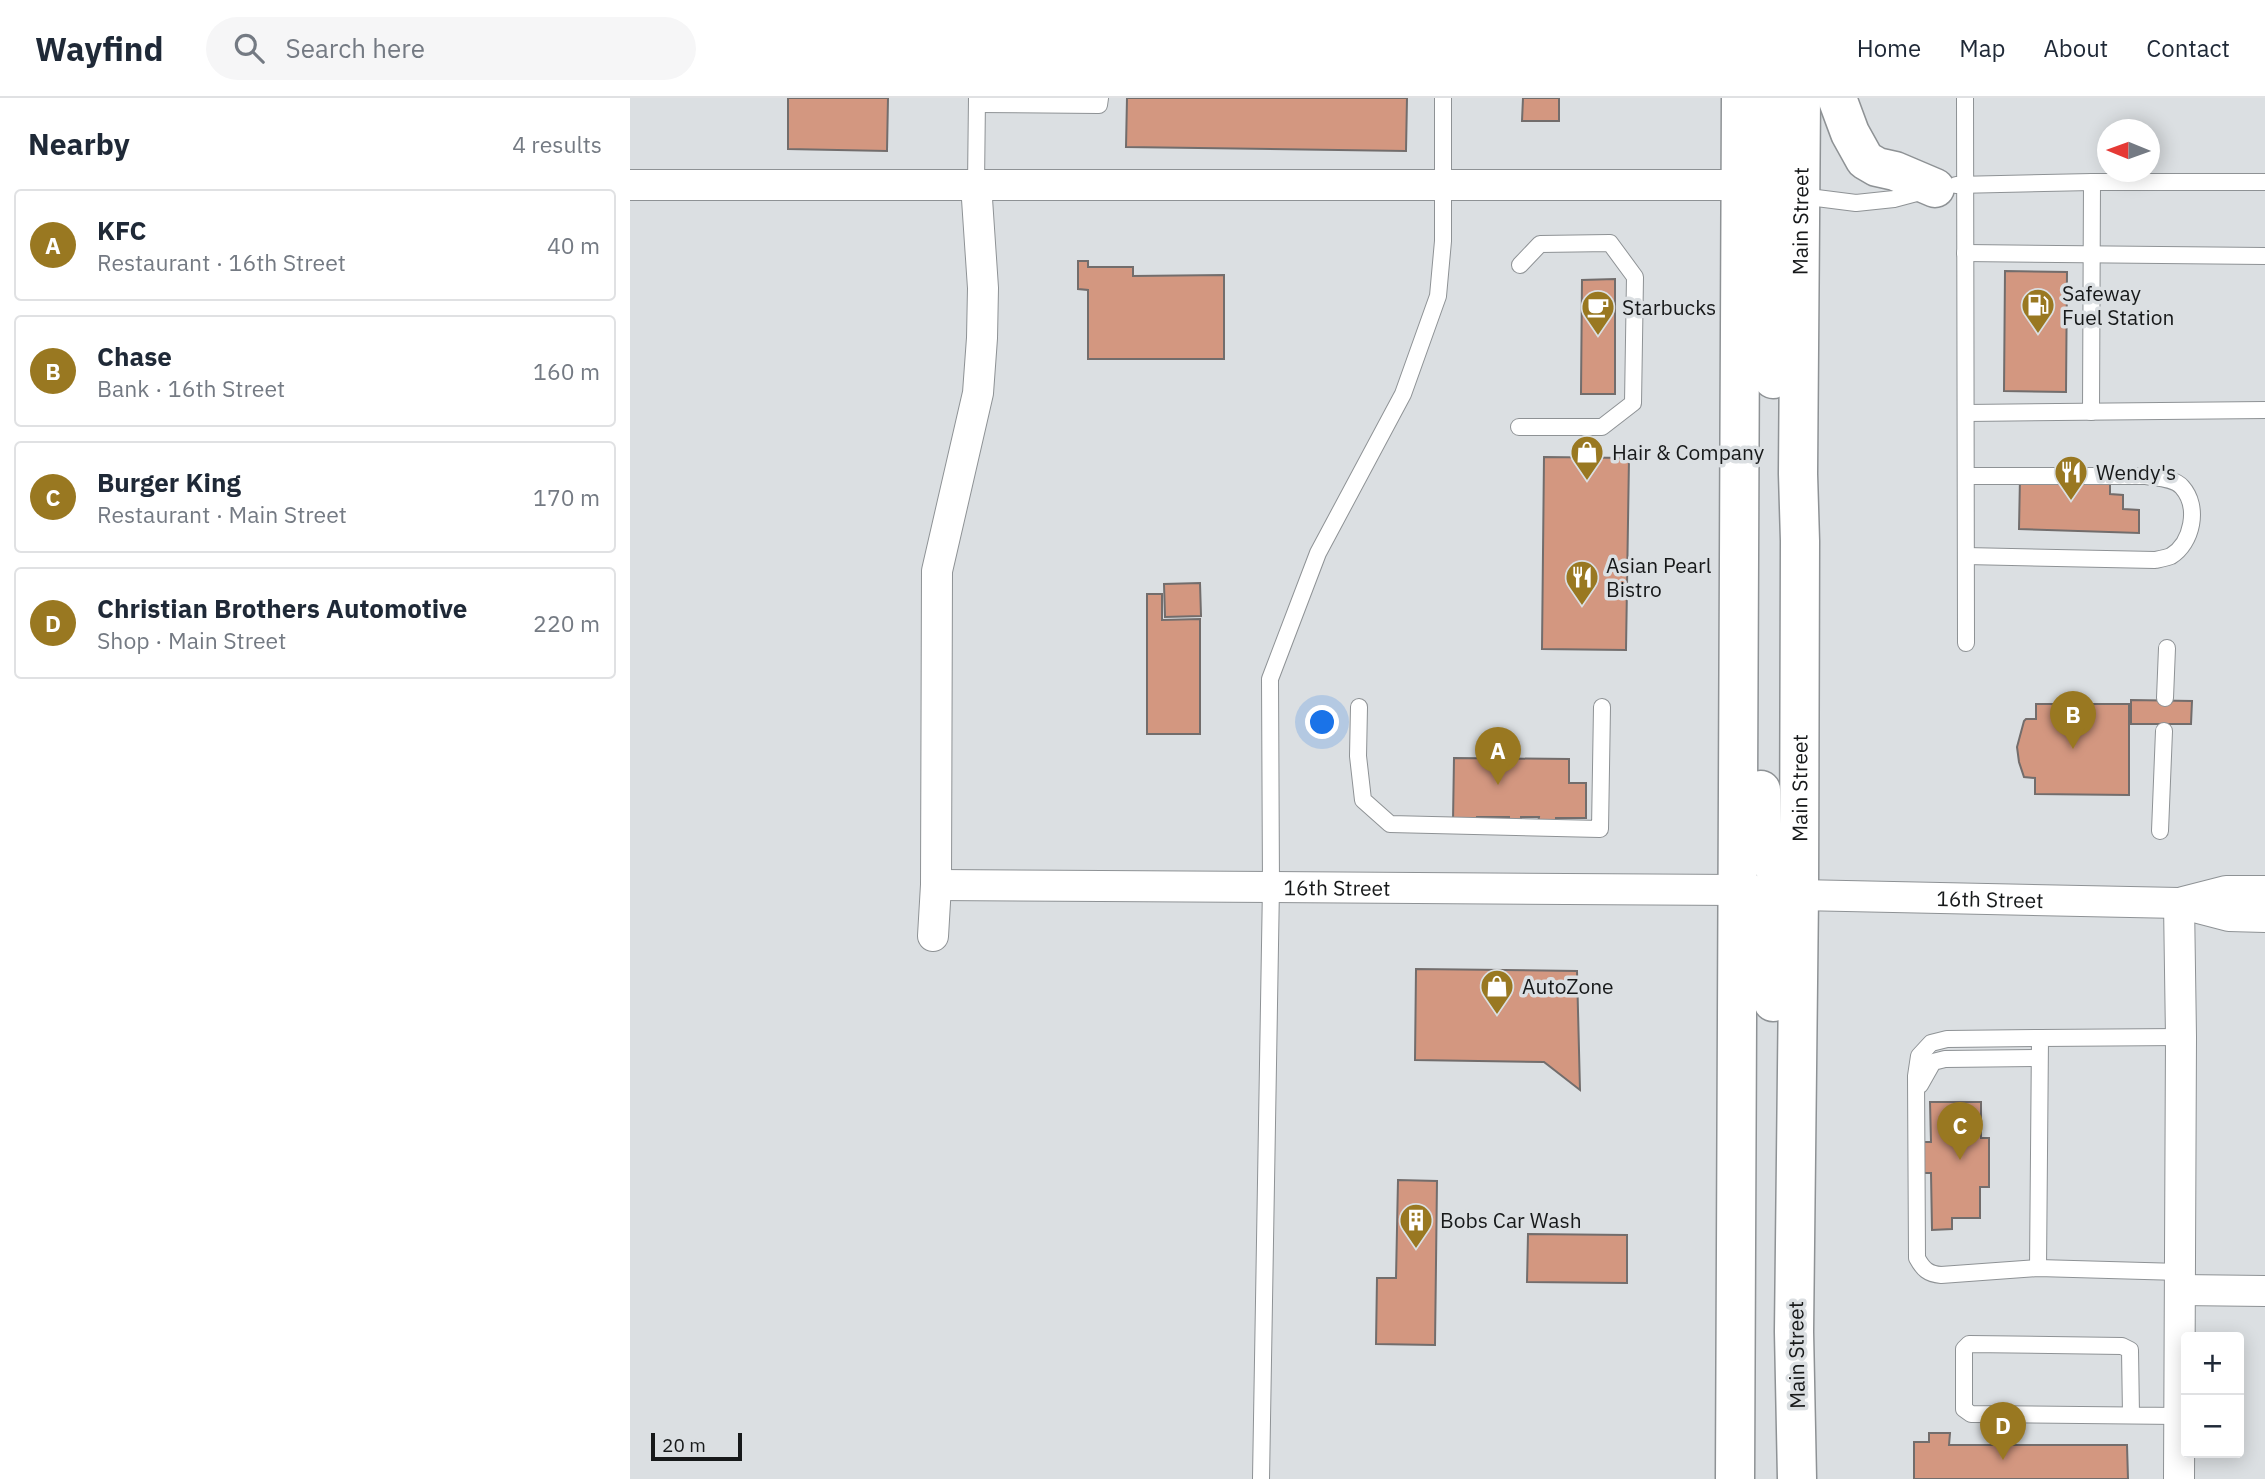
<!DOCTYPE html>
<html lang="en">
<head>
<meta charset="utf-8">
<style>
	body { margin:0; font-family:"IBM Plex Sans",sans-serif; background:#f6f6f7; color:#1f2937 }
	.controls { position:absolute; right:21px; bottom:21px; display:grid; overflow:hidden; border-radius:7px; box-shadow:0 4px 18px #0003 }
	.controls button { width:63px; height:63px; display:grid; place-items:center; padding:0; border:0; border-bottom:2px solid #e0e1e3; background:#fff; color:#1f2937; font:35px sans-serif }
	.compass { position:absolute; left:1467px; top:21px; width:63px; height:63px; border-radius:50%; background:#fff; box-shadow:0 4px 18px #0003; rotate:271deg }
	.scale { position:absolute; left:21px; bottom:18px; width:91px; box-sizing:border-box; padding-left:7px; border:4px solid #17191a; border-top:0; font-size:19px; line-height:24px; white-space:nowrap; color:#17191a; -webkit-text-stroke:5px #dbdfe2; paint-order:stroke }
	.you { position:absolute; left:693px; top:625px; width:24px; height:24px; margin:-18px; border:5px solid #fff; border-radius:50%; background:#1a73e8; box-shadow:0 0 0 10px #1a73e833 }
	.badge { display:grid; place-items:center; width:46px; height:46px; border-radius:50%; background:#997821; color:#fff; font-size:23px; font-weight:700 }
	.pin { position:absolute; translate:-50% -58px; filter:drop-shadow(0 2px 4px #0008) }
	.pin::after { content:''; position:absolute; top:37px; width:24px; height:21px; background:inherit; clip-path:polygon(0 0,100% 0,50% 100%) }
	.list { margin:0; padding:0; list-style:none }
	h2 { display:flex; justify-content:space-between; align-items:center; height:91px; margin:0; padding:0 28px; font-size:30px }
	h2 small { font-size:23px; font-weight:400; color:#747a83 }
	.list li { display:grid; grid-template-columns:46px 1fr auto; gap:21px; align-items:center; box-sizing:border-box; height:112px; margin:0 14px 14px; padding:0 14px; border:2px solid #e0e1e3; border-radius:7px }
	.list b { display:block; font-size:26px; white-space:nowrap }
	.list p { margin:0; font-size:23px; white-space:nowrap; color:#747a83 }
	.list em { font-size:23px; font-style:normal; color:#747a83 }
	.icon { flex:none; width:38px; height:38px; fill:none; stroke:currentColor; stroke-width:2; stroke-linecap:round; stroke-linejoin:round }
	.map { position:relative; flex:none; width:1635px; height:1381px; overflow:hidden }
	header { display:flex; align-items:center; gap:42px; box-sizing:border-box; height:98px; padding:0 35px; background:#fff; border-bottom:2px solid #e0e1e3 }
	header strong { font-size:33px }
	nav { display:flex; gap:38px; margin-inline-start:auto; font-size:24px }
	.search { width:490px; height:63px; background:#f6f6f7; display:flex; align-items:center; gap:18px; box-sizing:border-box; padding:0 24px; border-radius:38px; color:#747a83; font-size:26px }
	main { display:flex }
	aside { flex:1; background:#fff }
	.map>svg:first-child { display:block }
</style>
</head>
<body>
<header>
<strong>Wayfind</strong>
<div class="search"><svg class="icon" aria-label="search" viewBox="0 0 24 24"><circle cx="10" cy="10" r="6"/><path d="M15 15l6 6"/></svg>Search here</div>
<nav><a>Home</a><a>Map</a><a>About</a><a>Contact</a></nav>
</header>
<main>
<aside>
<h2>Nearby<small>4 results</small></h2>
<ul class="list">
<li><span class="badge">A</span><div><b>KFC</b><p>Restaurant · 16th Street</p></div><em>40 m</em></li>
<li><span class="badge">B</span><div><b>Chase</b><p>Bank · 16th Street</p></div><em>160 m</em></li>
<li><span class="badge">C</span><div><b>Burger King</b><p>Restaurant · Main Street</p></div><em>170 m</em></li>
<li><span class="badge">D</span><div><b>Christian Brothers Automotive</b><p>Shop · Main Street</p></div><em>220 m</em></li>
</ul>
</aside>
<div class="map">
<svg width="1635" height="1381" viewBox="0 0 1635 1381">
	<rect width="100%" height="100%" fill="#dbdfe2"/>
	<g fill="#d39780" stroke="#726d6c" stroke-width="2">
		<polygon points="158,0 258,0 257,53 158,51"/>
		<polygon points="497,0 777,0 776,53 496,49"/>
		<polygon points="893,0 929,0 929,23 892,23"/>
		<polygon points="448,163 458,163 458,169 503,169 503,178 594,177 594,261 458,261 458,192 448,191"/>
		<polygon points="1375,173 1437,174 1436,294 1374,293"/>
		<polygon points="985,181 985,296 951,296 952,182"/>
		<polygon points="914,359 999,360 996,552 912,551"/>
		<polygon points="1390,379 1480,382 1480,396 1493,397 1493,411 1509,412 1509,435 1389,431"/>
		<polygon points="570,485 571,518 535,519 534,486"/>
		<polygon points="517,496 532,496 532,522 570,521 570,636 517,636"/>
		<polygon points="1501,602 1562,603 1561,626 1501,626"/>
		<polygon points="1406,606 1499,606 1499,697 1405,696 1405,680 1394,679 1389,664 1387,649 1394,623 1396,621 1406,621"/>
		<polygon points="824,660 939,661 939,685 956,685 956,720 926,720 926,725 908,726 909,719 891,719 891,724 879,724 879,719 847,719 847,723 823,723"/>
		<polygon points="786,871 947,873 950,992 914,964 785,962"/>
		<polygon points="1300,1004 1351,1004 1351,1040 1359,1040 1359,1089 1350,1089 1350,1120 1322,1120 1322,1131 1302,1132 1301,1075 1294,1075 1294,1044 1301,1044"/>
		<polygon points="768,1082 807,1083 805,1247 746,1246 747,1180 766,1180"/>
		<polygon points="898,1136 997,1137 997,1185 897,1184"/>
		<polygon points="1299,1335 1320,1335 1319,1347 1497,1347 1498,1381 1284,1381 1284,1344 1299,1344"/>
	</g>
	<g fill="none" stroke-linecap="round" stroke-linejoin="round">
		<defs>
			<g id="service">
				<polyline points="1335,0 1336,545"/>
				<polyline points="347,6 469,7 470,0"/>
				<polyline points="346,86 347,0"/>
				<polyline points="1326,87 1462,84 1635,84"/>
				<polyline points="1171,98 1226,105 1264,101 1294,93"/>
				<polyline points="1335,155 1635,158"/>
				<polyline points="1461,314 1462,84"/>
				<polyline points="1336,315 1635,312"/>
				<polyline points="889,329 972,329 1003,305 1005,179 980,145 910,146 890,167"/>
				<path d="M1336 378H1516C1528 380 1544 380 1552 389 1570 409 1562 445 1541 458 1536 460 1530 461 1525 462L1336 458"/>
				<polyline points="1535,600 1537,550"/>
				<polyline points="729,609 728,658 733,702 760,726 970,731 972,609"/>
				<polyline points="1530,733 1534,633"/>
				<path d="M1410 940 1317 941 1301 945 1289 958 1286 978 1287 1160C1293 1171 1298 1176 1311 1177L1408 1170 1550 1174"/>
				<polyline points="1290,987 1303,964 1315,961 1409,960"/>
				<polyline points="1408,1170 1410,940 1551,939"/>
				<polyline points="1501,1317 1500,1252 1492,1248 1339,1246 1334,1251 1334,1311 1341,1316 1549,1318"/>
				<polyline points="631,1381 641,788 640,581 688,455 773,296 808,198 813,143 813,0"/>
			</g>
			<g id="minor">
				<polyline points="0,87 1111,87"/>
				<path id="s1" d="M306 787 1108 792"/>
				<path id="s2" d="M1169 797 1549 805 1599 818 1635 819"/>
				<polyline points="1553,804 1596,793 1635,793"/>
				<polyline points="303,838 306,787 307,473 348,295 352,240 353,190 346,86"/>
				<polyline points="1550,1192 1635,1193"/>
				<polyline points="1549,1381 1551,939 1549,805"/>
			</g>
			<g id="primary">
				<path d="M1136 0C1136 44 1134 68 1170 98"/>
				<polyline points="1207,0 1220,35 1235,62 1247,69 1265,73 1305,90"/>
				<path d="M1111 87C1127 91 1134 100 1139 115L1143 281"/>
				<path d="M1131 692C1132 718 1129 750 1146 772 1153 781 1161 789 1169 797"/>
				<path d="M1108 792C1115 794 1123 795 1128 801 1143 821 1143 878 1143 904"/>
				<polyline points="1105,1381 1111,0"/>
				<path id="s3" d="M1167 1381 1164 1234 1169 797 1170 443 1168 376 1171 0"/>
			</g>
		</defs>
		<use href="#service" stroke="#8e9295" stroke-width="18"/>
		<use href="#minor" stroke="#8e9295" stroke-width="32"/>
		<use href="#primary" stroke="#8e9295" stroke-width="41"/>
		<use href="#service" stroke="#fff" stroke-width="16"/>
		<use href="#minor" stroke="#fff" stroke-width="30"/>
		<use href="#primary" stroke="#fff" stroke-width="38"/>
	</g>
	<defs>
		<symbol id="fuel-pin" viewBox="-11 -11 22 30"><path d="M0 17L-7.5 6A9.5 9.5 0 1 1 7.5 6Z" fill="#997821" stroke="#dbdfe2"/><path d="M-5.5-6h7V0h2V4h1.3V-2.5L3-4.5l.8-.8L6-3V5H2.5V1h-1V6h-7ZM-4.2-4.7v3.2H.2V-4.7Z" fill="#fff"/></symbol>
		<symbol id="cafe-pin" viewBox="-11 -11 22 30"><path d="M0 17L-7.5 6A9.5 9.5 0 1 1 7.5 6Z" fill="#997821" stroke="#dbdfe2"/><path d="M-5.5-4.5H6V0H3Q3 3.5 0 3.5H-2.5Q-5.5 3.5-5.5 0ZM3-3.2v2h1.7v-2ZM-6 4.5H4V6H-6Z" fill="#fff"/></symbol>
		<symbol id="shop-pin" viewBox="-11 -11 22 30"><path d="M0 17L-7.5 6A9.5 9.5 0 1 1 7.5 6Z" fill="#997821" stroke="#dbdfe2"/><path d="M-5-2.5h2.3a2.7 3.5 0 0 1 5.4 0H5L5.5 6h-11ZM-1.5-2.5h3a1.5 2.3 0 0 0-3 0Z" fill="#fff"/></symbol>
		<symbol id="restaurant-pin" viewBox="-11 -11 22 30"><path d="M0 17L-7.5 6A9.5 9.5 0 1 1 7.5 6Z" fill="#997821" stroke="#dbdfe2"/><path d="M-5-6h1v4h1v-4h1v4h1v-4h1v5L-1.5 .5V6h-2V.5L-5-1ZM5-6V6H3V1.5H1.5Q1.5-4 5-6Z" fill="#fff"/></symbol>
		<symbol id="building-pin" viewBox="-11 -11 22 30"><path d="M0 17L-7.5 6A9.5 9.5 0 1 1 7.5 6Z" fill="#997821" stroke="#dbdfe2"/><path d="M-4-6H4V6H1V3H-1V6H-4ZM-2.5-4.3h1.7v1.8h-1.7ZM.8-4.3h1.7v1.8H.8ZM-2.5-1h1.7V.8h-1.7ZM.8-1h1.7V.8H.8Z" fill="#fff"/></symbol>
	</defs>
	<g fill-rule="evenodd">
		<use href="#fuel-pin" x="1389" y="188" width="38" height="52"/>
		<use href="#cafe-pin" x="949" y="190" width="38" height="52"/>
		<use href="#shop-pin" x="938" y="335" width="38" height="52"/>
		<use href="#restaurant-pin" x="1422" y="355" width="38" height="52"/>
		<use href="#restaurant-pin" x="933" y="460" width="38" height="52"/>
		<use href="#shop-pin" x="848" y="869" width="38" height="52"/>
		<use href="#building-pin" x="767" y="1103" width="38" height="52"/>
	</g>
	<g text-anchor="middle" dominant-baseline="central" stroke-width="7" stroke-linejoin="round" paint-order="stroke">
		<g font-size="21" fill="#17191a" stroke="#dbdfe2">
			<text stroke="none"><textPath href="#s3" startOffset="1258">Main Street</textPath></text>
			<text stroke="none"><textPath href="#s3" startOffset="691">Main Street</textPath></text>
			<text stroke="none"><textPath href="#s1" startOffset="401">16th Street</textPath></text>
			<text stroke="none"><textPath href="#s2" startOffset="191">16th Street</textPath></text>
			<text transform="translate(1166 1257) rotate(-91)">Main Street</text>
		</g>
		<g font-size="21" fill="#17191a" stroke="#dbdfe2" text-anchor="start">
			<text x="1432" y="195">Safeway<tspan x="1432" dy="24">Fuel Station</tspan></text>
			<text x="992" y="209">Starbucks</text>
			<text x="982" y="354">Hair &amp; Company</text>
			<text x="1466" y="374">Wendy's</text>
			<text x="976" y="467">Asian Pearl<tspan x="976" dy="24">Bistro</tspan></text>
			<text x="892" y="888">AutoZone</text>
			<text x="810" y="1122">Bobs Car Wash</text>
		</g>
	</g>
</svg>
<div class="controls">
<button>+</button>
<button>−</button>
</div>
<svg class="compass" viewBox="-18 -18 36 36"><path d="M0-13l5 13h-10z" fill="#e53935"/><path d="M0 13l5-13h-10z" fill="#747a83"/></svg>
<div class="scale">20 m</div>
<div class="you"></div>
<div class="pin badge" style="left:868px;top:687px">A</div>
<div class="pin badge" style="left:1443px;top:651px">B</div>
<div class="pin badge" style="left:1330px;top:1062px">C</div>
<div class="pin badge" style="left:1373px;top:1362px">D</div>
</div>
</main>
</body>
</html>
